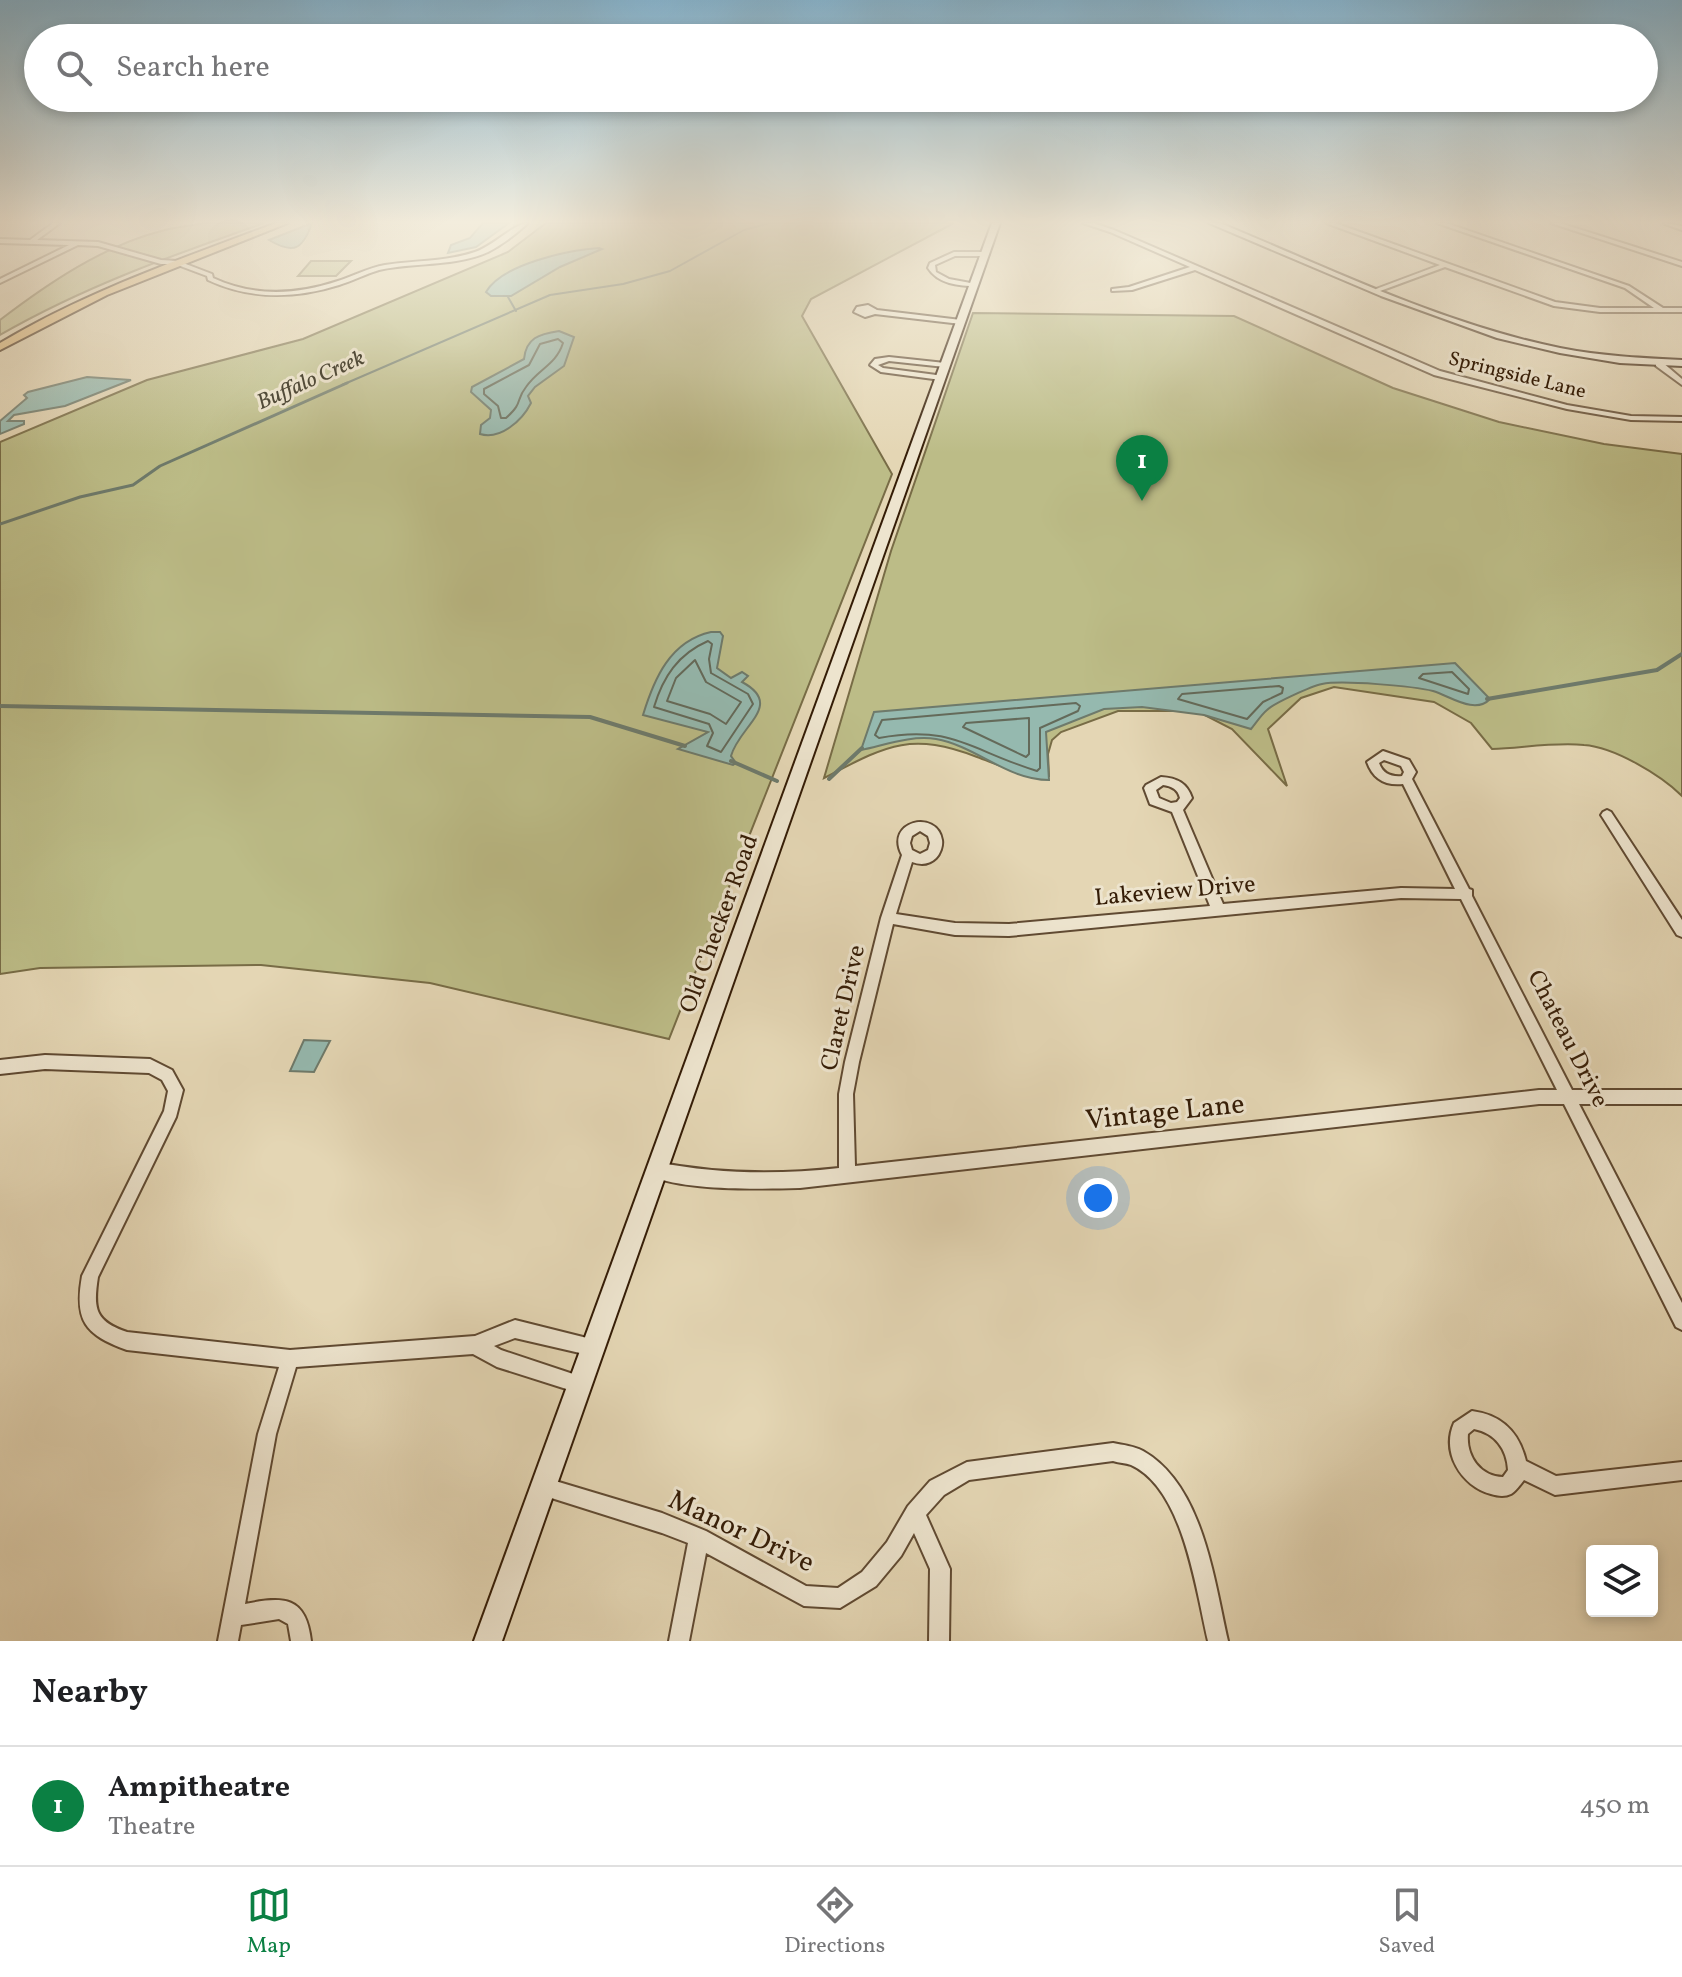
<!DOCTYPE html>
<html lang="en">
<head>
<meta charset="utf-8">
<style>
	body { margin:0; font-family:Vollkorn,serif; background:#f2f2f2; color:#202124 }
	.controls { position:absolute; right:24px; bottom:24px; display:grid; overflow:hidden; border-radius:8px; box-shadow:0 4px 12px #0003 }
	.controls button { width:72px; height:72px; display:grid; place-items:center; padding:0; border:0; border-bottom:2px solid #e0e0e0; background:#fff; color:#202124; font:40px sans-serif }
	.you { position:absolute; left:1098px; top:1198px; width:28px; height:28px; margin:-20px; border:6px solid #fff; border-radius:50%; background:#1a73e8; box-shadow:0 0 0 12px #1a73e833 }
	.badge { display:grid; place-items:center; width:52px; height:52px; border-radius:50%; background:#0b8043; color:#fff; font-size:26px; font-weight:700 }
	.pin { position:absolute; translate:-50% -66px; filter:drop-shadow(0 2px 4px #0008) }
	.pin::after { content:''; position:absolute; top:42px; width:28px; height:24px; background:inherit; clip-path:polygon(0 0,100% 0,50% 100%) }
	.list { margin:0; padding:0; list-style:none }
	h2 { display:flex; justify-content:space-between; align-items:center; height:104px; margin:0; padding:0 32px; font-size:34px }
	h2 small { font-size:26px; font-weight:400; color:#757577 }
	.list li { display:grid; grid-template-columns:52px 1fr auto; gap:24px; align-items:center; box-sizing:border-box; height:120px; padding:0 32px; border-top:2px solid #e0e0e0 }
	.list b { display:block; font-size:30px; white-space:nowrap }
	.list p { margin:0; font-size:26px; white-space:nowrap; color:#757577 }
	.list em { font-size:26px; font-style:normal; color:#757577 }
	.icon { flex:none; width:44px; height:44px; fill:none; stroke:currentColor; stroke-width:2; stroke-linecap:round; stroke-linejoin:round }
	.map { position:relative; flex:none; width:1682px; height:1641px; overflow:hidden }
	.search { position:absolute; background:#fff; box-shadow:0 4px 12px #0003; left:24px; right:24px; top:24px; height:88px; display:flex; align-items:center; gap:20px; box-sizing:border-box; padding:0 28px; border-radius:44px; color:#757577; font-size:30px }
	.sheet { height:224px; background:#fff }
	nav { display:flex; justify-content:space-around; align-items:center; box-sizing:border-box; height:112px; border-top:2px solid #e0e0e0; background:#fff; font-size:22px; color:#757577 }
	nav a { display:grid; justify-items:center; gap:4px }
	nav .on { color:#0b8043 }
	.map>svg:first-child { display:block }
</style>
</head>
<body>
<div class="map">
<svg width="1682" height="1641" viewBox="0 0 1682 1641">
	<rect width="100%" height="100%" fill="#e4d6b4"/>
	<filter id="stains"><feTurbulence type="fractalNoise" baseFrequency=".0025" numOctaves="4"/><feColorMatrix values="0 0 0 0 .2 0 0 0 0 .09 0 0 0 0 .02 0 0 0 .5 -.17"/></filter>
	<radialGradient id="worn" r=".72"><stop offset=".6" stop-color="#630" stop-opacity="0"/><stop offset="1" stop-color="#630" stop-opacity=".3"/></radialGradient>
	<g fill="#bcbc87" stroke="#786c46" stroke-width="2">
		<path d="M204 223H264C173 255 83 287 0 335V320C47 284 103 246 161 231 175 227 190 226 204 223Z"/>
		<polygon points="546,223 954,223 811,299 802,316 892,474 669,1039 430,983 261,965 40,968 0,974 0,442 147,380 303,339 508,252"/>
		<polygon points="311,261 351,261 336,276 298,276"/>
		<path d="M973 313 1234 316 1393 388 1499 422 1604 444 1682 454V796C1661 775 1614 747 1584 745 1554 742 1522 748 1492 749L1471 723 1434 702 1334 687 1301 698 1268 729 1287 786 1232 729 1197 711H1118L1061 732 1052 740 1048 754 1049 776C1020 775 1004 767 977 757 909 731 886 746 824 778L891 551Z"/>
	</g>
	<g fill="#95b9af" stroke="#6e7a6b" stroke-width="2">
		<path d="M312 223C303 249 294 255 269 240Z"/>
		<polygon points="483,223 509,223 476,247 448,253 451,245 470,238"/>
		<path d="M599 248 602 249 560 267 511 296H491L486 292C502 264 569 250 599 248Z"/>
		<path d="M559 331 574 337 564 366 535 387 528 396 531 403C522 421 500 440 480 434L481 425 490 418 491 410 471 392 472 387 524 359C526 338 539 334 559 331Z"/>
		<polygon points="87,377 131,380 65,406 14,415 8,421 24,421 24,424 0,434 0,421 27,398 24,395 28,392"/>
		<path d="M711 632H720L723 636 717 668 731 678 742 672 748 676 742 682C785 705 739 726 731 756L736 763 733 765 678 749 708 732 643 715C654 679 670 641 711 632Z"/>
		<path d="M1455 663 1490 699C1475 715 1450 696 1433 691 1413 686 1342 680 1322 684 1312 686 1274 703 1267 710 1261 715 1256 723 1251 729L1204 715 1142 707 1104 709 1046 732 1049 780C1007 780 976 746 936 739 911 735 885 745 861 750L874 712Z"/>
		<polygon points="304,1040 330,1041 314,1072 290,1071"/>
	</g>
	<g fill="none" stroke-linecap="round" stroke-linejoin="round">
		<g stroke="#646a5a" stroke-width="2">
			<path d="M558 339 563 343C556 365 538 369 526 387 515 401 524 402 506 418H501L498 406 484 394V389L529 365 540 344Z"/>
			<path d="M708 641 712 644 709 659 711 673 748 694 753 704 721 752 707 746 713 733 709 724 654 707C663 677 678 654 708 641Z"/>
			<polygon points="695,660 706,682 741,702 726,724 710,714 667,701 676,678"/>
			<polygon points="1452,672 1469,689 1468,694 1419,678 1423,674"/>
			<polygon points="1279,686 1283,688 1282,693 1263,702 1247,719 1178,699 1182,694"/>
			<path d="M1076 703 1080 706 1078 711 1040 728V768L1037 771C971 751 953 724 879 738L875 735 882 720Z"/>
			<polygon points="1029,718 1029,754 1026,757 963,727 966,723"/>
		</g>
		<g stroke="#6e7a6b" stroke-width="2">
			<polyline points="508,297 516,311"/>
			<polyline points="342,385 550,295 623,284 670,271 744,230 770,223"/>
		</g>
		<polyline stroke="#6e7a6b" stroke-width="3" points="0,524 80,497 133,485 160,466 347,383"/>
		<g stroke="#6e7a6b" stroke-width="4">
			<polyline points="1487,699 1657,670 1682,654"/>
			<polyline points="0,706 590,717 685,746"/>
			<polyline points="731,761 777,781"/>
			<polyline points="829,779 862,748"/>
		</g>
		<defs>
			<g id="street">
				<path d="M53 223H60L37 240 98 242 161 260 178 261 212 274 213 278C254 297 296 295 338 281 354 276 368 268 385 265 415 260 446 262 475 252 492 247 515 223 528 223 516 234 502 245 488 252 454 267 415 262 379 270 365 274 353 281 339 285 294 299 251 300 208 280L207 276 175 264H161L98 246 78 245 0 283V279L69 245 0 243V239L30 240Z"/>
				<polygon points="1083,223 1093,223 1114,230 1440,371 1567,405 1631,416 1682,417 1682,421 1631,420 1567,409 1434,375 1195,270 1132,290 1112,291 1112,289 1129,287 1190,267 1110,232"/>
				<polygon points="1326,223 1335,223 1555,302 1600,308 1654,308 1625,288 1437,223 1446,223 1629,286 1663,308 1682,308 1682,312 1600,312 1554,306 1445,267 1380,291 1376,291 1376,289 1440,265"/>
				<polygon points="1551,223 1560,223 1682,262 1682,266"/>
				<polygon points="1664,223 1682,226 1682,230 1665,224"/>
				<path d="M954 252H986L989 254 986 256H955L935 265 936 272 949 279 976 284V286C959 286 938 284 928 268L930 263Z"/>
				<polygon points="868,305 877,310 961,320 964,322 961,324 875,314 865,317 854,312 857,307"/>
				<polygon points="889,357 945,363 949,365 945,367 889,361 878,365 883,368 944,376 945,378 941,380 881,372 870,365 875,359"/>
				<polygon points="1656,362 1662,362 1682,379 1682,385 1656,366"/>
				<path d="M1383 751 1409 760 1416 772 1412 779 1469 889 1472 890V896L1572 1090H1682V1104H1579L1682 1303V1330L1676 1327 1564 1104H1539L800 1188C759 1189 688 1191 650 1176L648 1170 650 1164 656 1162C717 1174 777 1175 839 1168V1094L845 1062 881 918 902 855C884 821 937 809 942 840 943 846 940 854 936 858 929 865 920 865 912 862L896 914 955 923 1009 924 1210 906 1172 812 1150 804 1144 788 1146 785 1161 777C1177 778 1187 783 1192 798L1183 810 1223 904 1401 888 1455 889 1403 784C1385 786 1373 779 1367 762ZM1384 760 1401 766 1404 772 1402 776C1391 777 1383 774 1379 763ZM1163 785C1171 786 1178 789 1180 798L1177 802 1171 803 1159 798 1156 790ZM920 831 928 836 930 843 928 850 920 854 912 850 910 843 912 836ZM1401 898 1461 899 1557 1090H1539L855 1166 853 1094 859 1062 893 924 955 935 1009 936Z"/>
				<polygon points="1607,810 1611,812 1682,920 1682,937 1677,935 1603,818 1601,815 1603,812"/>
				<path d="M45 1055 150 1059 172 1070 183 1090 176 1117 98 1277C93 1309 95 1321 127 1332L290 1350 475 1336 515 1320 599 1341 602 1347 599 1353 593 1356 515 1338 494 1346 501 1350 585 1378 588 1384 585 1390 579 1393 497 1367 473 1354 296 1367 276 1434 245 1604C284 1596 306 1596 311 1641H291L288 1624 279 1619 241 1625 238 1641H218L258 1434 279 1367 127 1350C85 1335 74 1321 82 1276L164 1111 168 1091 162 1080 149 1073 45 1069 0 1074V1060Z"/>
				<path d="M1472 1411C1502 1415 1519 1432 1526 1461L1556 1476 1682 1462V1480L1555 1495 1524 1480C1520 1485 1516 1491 1511 1494 1505 1497 1497 1496 1491 1494 1461 1486 1441 1452 1454 1423ZM1474 1429C1495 1433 1507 1449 1508 1470L1503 1477C1480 1476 1466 1456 1468 1434Z"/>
				<path d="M1113 1443C1123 1445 1134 1446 1143 1451 1203 1485 1214 1580 1228 1641H1208C1196 1591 1184 1489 1131 1465 1126 1463 1119 1463 1113 1461L969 1480 944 1495 926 1515 950 1569 949 1641H929L930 1569 914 1533 901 1556 876 1586 840 1608 804 1606 706 1553 689 1641H669L688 1543 662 1533 542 1495 535 1493 533 1486 535 1479 542 1477 662 1513 706 1531 806 1586 838 1588 862 1572 887 1542 908 1506 930 1481 967 1462Z"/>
			</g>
			<g id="secondary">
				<polygon points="992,223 1000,223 502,1641 474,1641"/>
				<path d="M1209 223H1220C1331 269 1442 324 1560 348 1600 356 1641 358 1682 360V366L1620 363 1560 353 1497 338 1381 296Z"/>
			</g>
			<path id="primary" d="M276 223H288L107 295 0 350V343C87 291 181 259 276 223Z"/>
		</defs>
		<use href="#street" stroke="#604a32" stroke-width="4"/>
		<use href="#secondary" stroke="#341c06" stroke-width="4"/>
		<use href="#primary" stroke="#341c06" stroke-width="4"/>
		<use href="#street" fill="#ede4ce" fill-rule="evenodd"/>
		<use href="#secondary" fill="#ede4ce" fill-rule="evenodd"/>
		<use href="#primary" fill="#e2bb7a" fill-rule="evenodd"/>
	</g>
	<linearGradient id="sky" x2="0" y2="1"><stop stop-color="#87b6d1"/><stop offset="0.49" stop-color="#f3eddd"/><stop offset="1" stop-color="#f3eddd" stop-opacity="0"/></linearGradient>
	<rect width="1682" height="453" fill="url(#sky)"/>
	<g text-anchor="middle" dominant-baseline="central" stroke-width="6" stroke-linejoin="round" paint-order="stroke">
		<g font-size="20" fill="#341c06" stroke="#ede4ce">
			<text transform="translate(1517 376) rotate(14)">Springside Lane</text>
		</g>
		<g font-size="22" font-style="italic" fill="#514b39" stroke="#ede4ce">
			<text transform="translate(311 381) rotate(-24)">Buffalo Creek</text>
		</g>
		<g font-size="24" fill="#341c06" stroke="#ede4ce">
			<text transform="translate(1175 892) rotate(-5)">Lakeview Drive</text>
			<text transform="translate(720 924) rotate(-70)">Old Checker Road</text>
			<text transform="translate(844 1008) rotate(-77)">Claret Drive</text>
			<text transform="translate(1567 1039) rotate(63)">Chateau Drive</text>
		</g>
		<g font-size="28" fill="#341c06" stroke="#ede4ce">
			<text transform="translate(1165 1113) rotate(-6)">Vintage Lane</text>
			<text transform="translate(741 1532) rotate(25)">Manor Drive</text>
		</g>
	</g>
	<rect width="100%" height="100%" filter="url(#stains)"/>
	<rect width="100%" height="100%" fill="url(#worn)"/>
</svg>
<div class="controls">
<button><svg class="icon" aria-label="layers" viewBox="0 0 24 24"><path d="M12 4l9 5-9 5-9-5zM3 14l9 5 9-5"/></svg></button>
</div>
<div class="you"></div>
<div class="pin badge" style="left:1142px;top:501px">1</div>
<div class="search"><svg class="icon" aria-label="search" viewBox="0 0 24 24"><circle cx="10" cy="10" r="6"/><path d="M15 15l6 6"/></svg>Search here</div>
</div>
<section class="sheet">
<h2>Nearby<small></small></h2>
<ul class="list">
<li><span class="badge">1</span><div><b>Ampitheatre</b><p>Theatre</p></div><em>450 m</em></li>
</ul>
</section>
<nav>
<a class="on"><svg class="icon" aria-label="map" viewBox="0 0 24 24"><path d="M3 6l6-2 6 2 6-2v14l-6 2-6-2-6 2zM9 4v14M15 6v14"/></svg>Map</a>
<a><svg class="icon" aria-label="directions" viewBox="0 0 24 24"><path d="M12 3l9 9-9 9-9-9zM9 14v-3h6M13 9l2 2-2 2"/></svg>Directions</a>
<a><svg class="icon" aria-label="saved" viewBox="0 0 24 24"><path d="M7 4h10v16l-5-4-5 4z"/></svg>Saved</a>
</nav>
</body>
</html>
